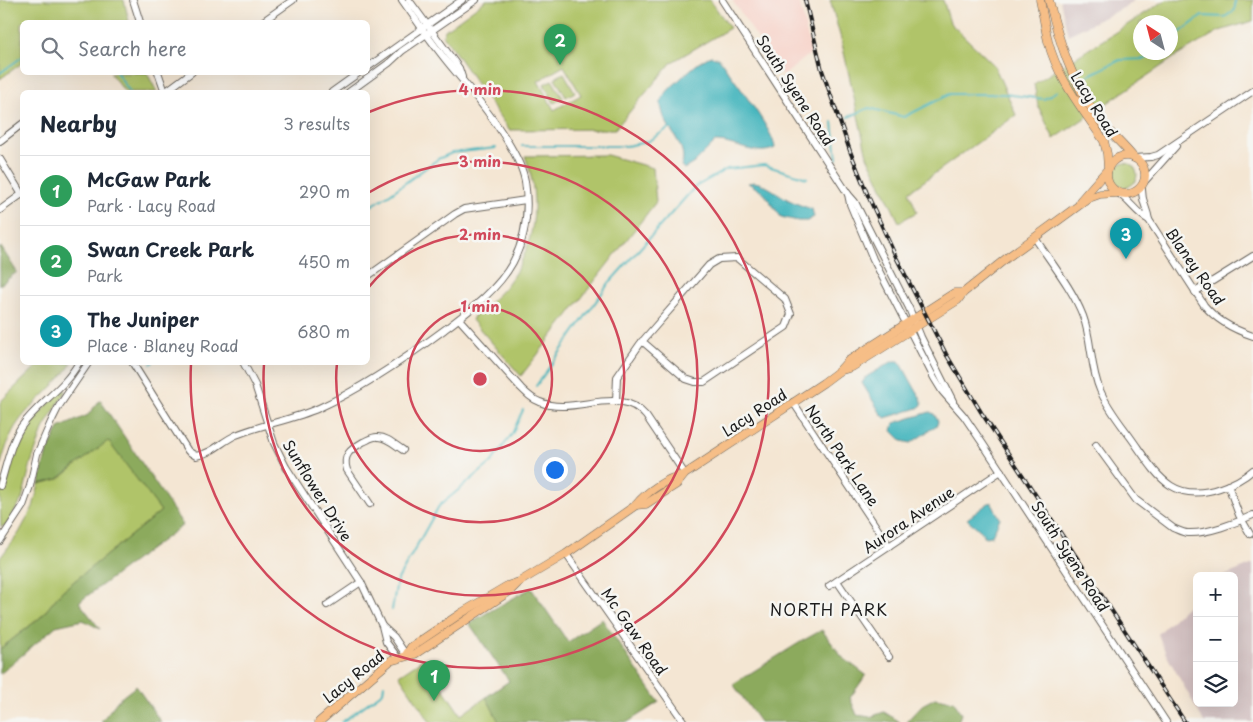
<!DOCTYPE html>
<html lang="en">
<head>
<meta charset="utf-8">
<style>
	body { margin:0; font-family:"Playpen Sans",sans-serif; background:#f2f2f3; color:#1f2937 }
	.controls { position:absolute; right:15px; bottom:15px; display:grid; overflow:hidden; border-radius:8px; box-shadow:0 5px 20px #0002 }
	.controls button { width:45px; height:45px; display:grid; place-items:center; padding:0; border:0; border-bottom:1px solid #e0e1e3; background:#fff; color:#1f2937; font:25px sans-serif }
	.compass { position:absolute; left:1133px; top:15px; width:45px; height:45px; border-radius:50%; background:#fff; box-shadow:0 5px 20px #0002; rotate:324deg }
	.you { position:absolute; left:554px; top:469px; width:18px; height:18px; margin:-12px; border:4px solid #fff; border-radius:50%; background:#1a73e8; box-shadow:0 0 0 8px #1a73e833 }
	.badge { display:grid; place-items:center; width:32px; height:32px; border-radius:50%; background:#d93025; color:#fff; font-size:16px; font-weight:700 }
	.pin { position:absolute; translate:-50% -41px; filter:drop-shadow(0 1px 2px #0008) }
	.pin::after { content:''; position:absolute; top:26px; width:18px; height:15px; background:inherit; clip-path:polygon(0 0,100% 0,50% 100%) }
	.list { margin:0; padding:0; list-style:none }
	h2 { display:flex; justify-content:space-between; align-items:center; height:65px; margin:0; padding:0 20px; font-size:21px }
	h2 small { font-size:16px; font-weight:400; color:#747a83 }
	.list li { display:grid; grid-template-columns:32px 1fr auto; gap:15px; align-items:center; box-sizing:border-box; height:70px; padding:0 20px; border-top:1px solid #e0e1e3 }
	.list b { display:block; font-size:19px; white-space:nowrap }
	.list p { margin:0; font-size:16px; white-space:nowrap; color:#747a83 }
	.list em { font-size:16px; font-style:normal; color:#747a83 }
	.icon { flex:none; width:28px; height:28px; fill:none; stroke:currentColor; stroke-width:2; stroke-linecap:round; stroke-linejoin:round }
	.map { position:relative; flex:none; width:1253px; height:722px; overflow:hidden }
	.search { position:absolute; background:#fff; box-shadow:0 5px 20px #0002; left:20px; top:20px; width:350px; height:55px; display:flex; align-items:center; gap:12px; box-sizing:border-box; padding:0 18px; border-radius:8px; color:#747a83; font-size:19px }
	.panel { position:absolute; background:#fff; box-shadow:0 5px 20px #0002; left:20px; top:90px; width:350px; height:275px; border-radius:8px }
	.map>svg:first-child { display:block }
</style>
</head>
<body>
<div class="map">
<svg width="1253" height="722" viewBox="0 0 1253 722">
	<rect width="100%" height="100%" fill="#f6f6f2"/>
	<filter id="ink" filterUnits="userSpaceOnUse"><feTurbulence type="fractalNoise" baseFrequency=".02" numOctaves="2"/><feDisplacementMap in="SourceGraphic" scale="10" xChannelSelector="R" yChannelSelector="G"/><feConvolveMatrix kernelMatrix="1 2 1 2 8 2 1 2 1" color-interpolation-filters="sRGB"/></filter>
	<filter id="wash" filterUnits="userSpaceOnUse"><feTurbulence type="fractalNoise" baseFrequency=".0096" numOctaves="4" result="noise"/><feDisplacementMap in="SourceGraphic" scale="20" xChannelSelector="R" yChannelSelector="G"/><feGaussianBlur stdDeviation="1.12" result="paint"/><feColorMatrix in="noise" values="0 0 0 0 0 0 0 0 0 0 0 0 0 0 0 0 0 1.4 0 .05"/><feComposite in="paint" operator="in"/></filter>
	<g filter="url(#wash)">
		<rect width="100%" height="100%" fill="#f4e6d3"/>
		<polygon fill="#f7d1c7" points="732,0 799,0 811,53 783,76"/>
		<g fill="#d2bfc0">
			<polygon points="1060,0 1134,0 1127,6 1068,35"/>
			<polygon points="1253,564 1253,722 1204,722 1166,654 1158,634 1197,596 1197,703 1234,703 1234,576 1224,576"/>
		</g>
		<g fill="#b0c469" stroke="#667042" fill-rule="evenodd">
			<polygon points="0,0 124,0 129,22 22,22 22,63 0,79"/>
			<path d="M486 0H710L730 28 672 62 615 129 509 130 443 35 445 30ZM564 66 581 95 554 110 538 81Z"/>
			<polygon points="830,0 943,0 950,23 994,65 1016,115 909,192 917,212 899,222 867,156 841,39"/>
			<path d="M1166 0H1253V21L1219 31 1175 57 1054 139 1038 106 1034 84ZM1140 22H1170V52H1140Z"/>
			<polygon points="110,73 147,73 157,92 125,92"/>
			<polygon points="564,73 575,92 566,97 555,78"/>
			<polygon points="552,80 563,98 554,103 544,84"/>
			<path d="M607 155 653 168 656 202 521 376 472 320 474 316C484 307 496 298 505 287 535 250 542 201 525 156Z"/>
			<circle cx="1125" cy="175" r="12"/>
			<path d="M40 363H72C56 388 30 403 15 427 8 439 4 454 0 467V403L3 399Z"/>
			<polygon points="63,389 66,391 44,427 31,463 22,499 7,525 1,527 0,494 16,444 27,426"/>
			<polygon points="108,440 161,511 62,591 41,617 0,649 0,558 19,533 33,507 39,484 59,479"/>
			<polygon points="423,659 461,715 502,686 527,722 430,722 399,675"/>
		</g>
		<g fill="#8caa5d" stroke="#54633c">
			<polygon points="1,247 17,272 0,285 0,248"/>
			<polygon points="100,400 183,525 79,602 100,629 83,620 56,626 0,674 0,649 41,617 62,591 161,511 108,441 58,479 39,484 46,455 59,428 88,415"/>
			<polygon points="531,588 568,642 602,619 659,702 628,722 499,722 486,697 509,681 469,623"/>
			<polygon points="822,630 842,657 866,675 850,698 857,715 870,717 884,712 900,722 760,722 733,684 802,641"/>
			<polygon points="136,686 161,722 101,722 118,700"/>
			<polygon points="935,698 954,701 961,714 958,722 906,722 922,705"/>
		</g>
		<g fill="#45b5bd" stroke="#30686c">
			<path d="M711 56 719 58C731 77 774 130 775 148 756 158 733 141 715 142L694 163 684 169 681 166C690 147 665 129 662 110 661 106 660 103 662 99 665 92 675 84 680 79 690 70 699 61 711 56Z"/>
			<path d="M754 182C765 183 779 195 789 200 797 204 805 207 812 209L814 217 807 221H798L781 217 763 192 748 183Z"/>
			<polygon points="893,361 899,361 902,365 922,401 922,405 918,408 885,418 881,414 862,383 866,377"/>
			<polygon points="930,412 934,414 938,421 937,425 911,443 902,441 892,431 894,423"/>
			<path d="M991 502 1000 518 992 536 985 537C980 528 974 526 967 519L987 504Z"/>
		</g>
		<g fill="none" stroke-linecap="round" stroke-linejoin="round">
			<g stroke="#45b5bd" stroke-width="2">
				<polyline points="1170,40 1202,16 1225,17 1235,10 1235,0"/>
				<polyline points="116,72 130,92"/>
				<polyline points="0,73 22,57"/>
				<polyline points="1087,76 1120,60 1146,59 1154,52"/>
				<polyline points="848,117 869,108 904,117 950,94 1004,94 1044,99 1057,91"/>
				<polyline points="833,122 837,159"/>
				<polyline points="522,146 626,146 647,142 669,128"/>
				<polyline points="368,208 390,194 438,159 452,153 496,148"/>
				<polyline points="151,364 153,362"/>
				<polyline points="536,386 609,283 695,187 727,169 764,165 807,178"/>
				<polyline points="392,610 397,581 439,506 491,463 512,434 523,410"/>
				<polyline points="342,722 383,692 384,685"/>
			</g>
		</g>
	</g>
	<g filter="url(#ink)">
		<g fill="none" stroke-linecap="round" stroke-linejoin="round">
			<defs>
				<g id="minor">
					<polyline points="133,0 140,22"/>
					<polyline points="409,0 459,68 462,77"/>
					<polyline points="722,0 848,194 855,202 909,308 921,337 953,401"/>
					<polyline points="262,22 293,0"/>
					<polyline points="368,67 462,0"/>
					<polyline points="158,72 165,92"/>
					<polyline points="165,92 192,72"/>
					<polyline points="332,92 360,72"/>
					<polyline points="349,92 389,63 402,51 476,0"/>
					<polyline points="0,141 22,124"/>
					<polyline points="1134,158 1151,157 1158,155 1253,91"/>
					<polyline points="0,159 22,195"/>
					<polyline points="1144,182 1176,146"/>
					<path d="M1142 186C1141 203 1147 206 1149 220L1204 305C1216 320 1235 330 1253 336"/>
					<path d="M1118 193C1130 201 1137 214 1149 220"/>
					<polyline points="848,194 850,204 873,259 934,378 942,391 964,416 983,444 1166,722"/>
					<polyline points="0,210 22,194"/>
					<path d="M1035 238C1052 264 1072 288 1083 316 1092 340 1090 367 1100 390 1107 407 1120 423 1131 438 1156 473 1171 505 1220 488 1233 484 1243 479 1253 470"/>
					<polyline points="368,276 455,214 464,209 526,200"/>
					<polyline points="1195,292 1253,256"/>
					<path d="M459 319 521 388C527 394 532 399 540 402 574 417 619 383 646 416L685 474"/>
					<path d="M132 362 188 451 196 456C213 453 221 442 236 435 263 424 292 420 319 408 363 388 405 359 444 330 469 311 498 290 513 262 526 237 529 208 525 181 519 148 476 96 454 70 435 48 419 24 402 0"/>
					<polyline points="243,362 255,385 274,443 286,467 361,582 382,626 386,642 398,658"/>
					<polyline points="616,401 617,377 640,344 646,337 709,265 719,259 737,258 785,299 791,314 786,327 704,382 695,382 686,379 642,341"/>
					<polyline points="793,402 889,546"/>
					<path d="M1096 445 1136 500 1173 528C1178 530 1183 533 1188 533 1207 534 1236 523 1253 515"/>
					<polyline points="1228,485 1239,515 1250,534"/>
					<path d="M0 486C6 467 10 444 21 427 38 403 65 388 79 362"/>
					<path d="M370 504 347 470C342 455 351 449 363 442 368 440 373 436 378 437 387 437 395 445 403 450"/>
					<polyline points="0,541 23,506 30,486 37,454 51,422 59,406 89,362"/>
					<polyline points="566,554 684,722"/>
					<polyline points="837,581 889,657"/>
					<polyline points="829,586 1001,471"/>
					<polyline points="327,605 361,582"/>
					<polyline points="383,627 394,637 406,655"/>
				</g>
				<g id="major">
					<path d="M1040 0C1043 14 1045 28 1048 41 1058 80 1083 109 1104 141L1107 154 1108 169 1080 201"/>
					<path d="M1049 0C1059 42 1072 82 1098 118 1108 132 1123 144 1134 158"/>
					<circle cx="1126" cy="175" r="19"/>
					<polyline points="839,371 852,367 958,300 963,293 1008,257 1089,198 1100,194 1118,193"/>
					<polyline points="636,505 646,504 677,484 685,474 823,383 839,371 848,361 954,293 963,293"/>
					<path d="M406 655 411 647 463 612 507 586 519 582 566 554 636 505C646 492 667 478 683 475"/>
					<polyline points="319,722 390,661 415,654 510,591 517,584"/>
				</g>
			</defs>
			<use href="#minor" stroke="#68635c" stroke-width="8"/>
			<use href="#major" stroke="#68635c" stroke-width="9"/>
			<use href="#minor" stroke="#fff" stroke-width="6"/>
			<use href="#major" stroke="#f6be87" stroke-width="8"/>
			<defs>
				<polyline id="rail" points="805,0 822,70 850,151 869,198 896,257 946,354 981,412 1185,722"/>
			</defs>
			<use href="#rail" stroke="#1c1c1c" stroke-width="4"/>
			<use href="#rail" stroke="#f6f6f2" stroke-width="2" stroke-dasharray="5.5" stroke-linecap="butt"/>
		</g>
	</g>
	<g fill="none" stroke="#d1495b" stroke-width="2.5">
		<circle cx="480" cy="379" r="72"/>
		<path d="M368 288A144 144 0 1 1 337 363"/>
		<path d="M368 193A217 217 0 1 1 264 364"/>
		<path d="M369 112A289 289 0 1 1 191 364"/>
	</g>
	<g text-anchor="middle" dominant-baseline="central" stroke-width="5" stroke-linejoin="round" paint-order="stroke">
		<g font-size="15" fill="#1c1c1c" stroke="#f6f6f2">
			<text transform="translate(796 90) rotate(57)">South Syene Road</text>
			<text transform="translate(1095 104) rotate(58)">Lacy Road</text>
			<text transform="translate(1196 266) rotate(55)">Blaney Road</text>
			<text transform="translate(754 412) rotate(-33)">Lacy Road</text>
			<text transform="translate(843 455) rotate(56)">North Park Lane</text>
			<text transform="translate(318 490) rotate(58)">Sunflower Drive</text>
			<text transform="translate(908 519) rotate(-34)">Aurora Avenue</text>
			<text transform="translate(1071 556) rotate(57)">South Syene Road</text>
			<text transform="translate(635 631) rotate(55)">Mc Gaw Road</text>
			<text transform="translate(353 676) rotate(-39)">Lacy Road</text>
		</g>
		<g font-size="16" letter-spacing="1" fill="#1c1c1c" stroke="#f6f6f2">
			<text x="829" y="609">NORTH PARK</text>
		</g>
	</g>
	<circle cx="480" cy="379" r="8" fill="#d1495b" stroke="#f6f6f2" stroke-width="2.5"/>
	<g font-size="15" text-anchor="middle" font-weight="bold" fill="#d1495b" stroke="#f6f6f2" stroke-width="5" stroke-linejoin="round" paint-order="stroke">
		<text x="480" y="95">4 min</text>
		<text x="480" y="167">3 min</text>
		<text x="480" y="240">2 min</text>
		<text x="480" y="312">1 min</text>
	</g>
</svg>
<div class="controls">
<button>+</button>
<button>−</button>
<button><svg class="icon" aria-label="layers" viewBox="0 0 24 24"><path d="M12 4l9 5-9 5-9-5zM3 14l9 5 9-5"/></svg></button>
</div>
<svg class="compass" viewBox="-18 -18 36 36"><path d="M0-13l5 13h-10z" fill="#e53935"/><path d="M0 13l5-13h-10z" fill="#747a83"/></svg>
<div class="you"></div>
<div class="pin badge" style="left:434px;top:701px;background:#2e9e5b">1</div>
<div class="pin badge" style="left:560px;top:65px;background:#2e9e5b">2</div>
<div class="pin badge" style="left:1126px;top:259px;background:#0f9aa8">3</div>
<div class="search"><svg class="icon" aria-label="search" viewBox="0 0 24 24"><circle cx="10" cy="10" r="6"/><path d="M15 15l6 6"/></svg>Search here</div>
<section class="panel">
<h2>Nearby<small>3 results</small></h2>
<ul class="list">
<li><span class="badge" style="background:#2e9e5b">1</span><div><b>McGaw Park</b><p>Park · Lacy Road</p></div><em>290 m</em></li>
<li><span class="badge" style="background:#2e9e5b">2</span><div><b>Swan Creek Park</b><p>Park</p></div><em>450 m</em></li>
<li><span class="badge" style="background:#0f9aa8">3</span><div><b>The Juniper</b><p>Place · Blaney Road</p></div><em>680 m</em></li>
</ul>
</section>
</div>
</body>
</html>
